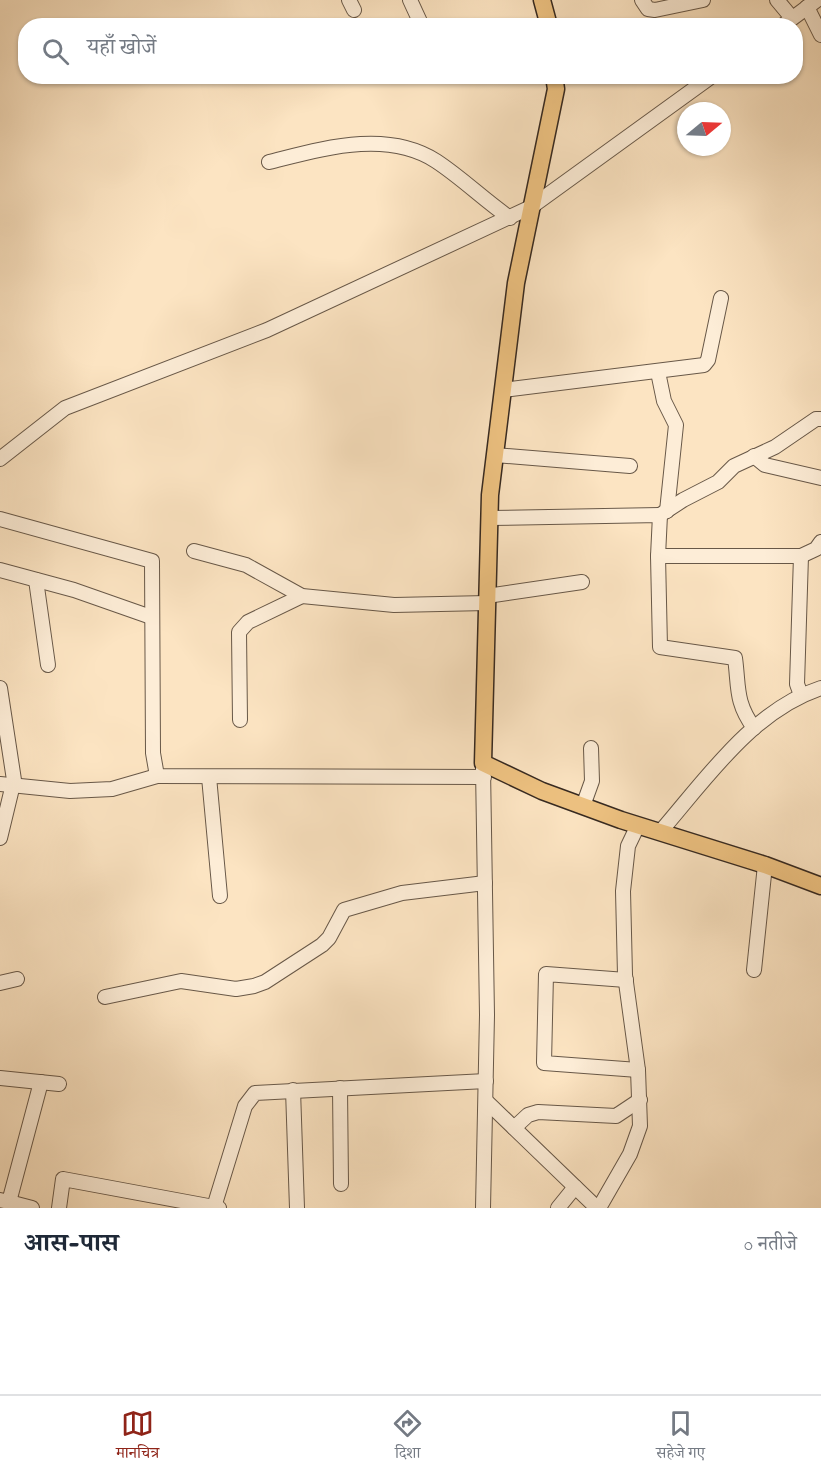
<!DOCTYPE html>
<html lang="hi">
<head>
<meta charset="utf-8">
<style>
	body { margin:0; font-family:"IM FELL English","Noto Serif Devanagari",serif; background:#f6f6f7; color:#1f2937 }
	.compass { position:absolute; left:677px; top:102px; width:54px; height:54px; border-radius:50%; background:#fff; box-shadow:0 2px 4px #0004; rotate:71deg }
	.list { margin:0; padding:0; list-style:none }
	h2 { display:flex; justify-content:space-between; align-items:center; height:78px; margin:0; padding:0 24px; font-size:26px }
	h2 small { font-size:20px; font-weight:400; color:#747a83 }
	.icon { flex:none; width:33px; height:33px; fill:none; stroke:currentColor; stroke-width:2; stroke-linecap:round; stroke-linejoin:round }
	.map { position:relative; flex:none; width:821px; height:1208px; overflow:hidden }
	.search { position:absolute; background:#fff; box-shadow:0 2px 4px #0004; left:18px; right:18px; top:18px; height:66px; display:flex; align-items:center; gap:15px; box-sizing:border-box; padding:0 21px; border-radius:24px; color:#747a83; font-size:22px }
	.sheet { height:186px; background:#fff }
	nav { display:flex; justify-content:space-around; align-items:center; box-sizing:border-box; height:84px; border-top:2px solid #e0e1e3; background:#fff; font-size:16px; color:#747a83 }
	nav a { display:grid; justify-items:center; gap:3px }
	nav .on { color:#8f2418 }
	.map>svg:first-child { display:block }
</style>
</head>
<body>
<div class="map">
<svg width="821" height="1208" viewBox="0 0 821 1208">
	<rect width="100%" height="100%" fill="#fce4c2"/>
	<filter id="stains"><feTurbulence type="fractalNoise" baseFrequency=".00333" numOctaves="4"/><feColorMatrix values="0 0 0 0 .2 0 0 0 0 .09 0 0 0 0 .02 0 0 0 .5 -.17"/></filter>
	<radialGradient id="worn" r=".72"><stop offset=".6" stop-color="#630" stop-opacity="0"/><stop offset="1" stop-color="#630" stop-opacity=".3"/></radialGradient>
	<g fill="none" stroke-linecap="round" stroke-linejoin="round">
		<defs>
			<g id="minor">
				<polyline points="349,0 354,10"/>
				<polyline points="410,0 422,26"/>
				<polyline points="642,0 648,9 655,10 703,0"/>
				<polyline points="777,0 792,18"/>
				<polyline points="807,7 821,35"/>
				<polyline points="782,26 817,0"/>
				<path d="M269 162C322 149 386 129 436 161 462 178 484 200 510 218"/>
				<polyline points="658,372 664,401 676,425 667,511"/>
				<polyline points="503,390 704,365 708,360 721,298"/>
				<polyline points="495,455 630,466"/>
				<polyline points="754,456 765,465 821,478"/>
				<polyline points="0,459 65,408 267,330 531,207 712,76"/>
				<polyline points="660,515 683,500 718,482 734,466 775,447 816,419 821,419"/>
				<path d="M489 518 660 515 658 556 660 647 735 658C739 687 735 702 754 728"/>
				<polyline points="0,519 152,561 153,753 157,776 484,777"/>
				<polyline points="194,551 246,565 302,596 394,605 487,603"/>
				<polyline points="658,556 801,556 797,684 801,695"/>
				<polyline points="801,556 816,549 821,542"/>
				<polyline points="0,570 74,590 151,617"/>
				<polyline points="36,580 48,665"/>
				<polyline points="487,596 582,582"/>
				<polyline points="0,688 14,780 0,838"/>
				<polyline points="240,720 239,632 248,622 302,596"/>
				<polyline points="209,777 220,896"/>
				<polyline points="0,784 70,791 112,789 157,776"/>
				<polyline points="583,806 592,781 591,748"/>
				<path d="M661 831C706 779 753 710 821 688"/>
				<polyline points="754,970 765,865"/>
				<polyline points="626,980 546,974 544,1063 638,1070"/>
				<polyline points="0,983 17,979"/>
				<polyline points="105,997 181,981 236,989 254,986 265,982 322,945 329,938 344,910 402,893 485,883"/>
				<polyline points="0,1078 59,1084"/>
				<polyline points="340,1088 341,1184"/>
				<polyline points="293,1090 297,1208"/>
				<polyline points="486,1101 597,1208"/>
				<polyline points="514,1128 528,1115 538,1112 616,1116 640,1100"/>
				<polyline points="0,1200 9,1202 41,1082"/>
				<polyline points="9,1202 32,1208"/>
				<polyline points="214,1207 245,1106 255,1093 486,1081"/>
				<polyline points="59,1208 63,1179 219,1208"/>
				<polyline points="483,1208 487,1015 483,769"/>
				<polyline points="558,1208 575,1187"/>
				<polyline points="599,1208 630,1154 640,1126 638,1070 625,975 623,891 628,846 638,825"/>
			</g>
			<g id="major">
				<polyline points="542,0 549,26"/>
				<polyline points="554,76 556,89 516,283 490,495 483,763 542,791 621,820 765,865 821,886"/>
			</g>
		</defs>
		<use href="#minor" stroke="#685848" stroke-width="16"/>
		<use href="#major" stroke="#362920" stroke-width="19"/>
		<use href="#minor" stroke="#fdedd7" stroke-width="14"/>
		<use href="#major" stroke="#eec281" stroke-width="16"/>
	</g>
	<rect width="100%" height="100%" filter="url(#stains)"/>
	<rect width="100%" height="100%" fill="url(#worn)"/>
</svg>
<svg class="compass" viewBox="-18 -18 36 36"><path d="M0-13l5 13h-10z" fill="#e53935"/><path d="M0 13l5-13h-10z" fill="#747a83"/></svg>
<div class="search"><svg class="icon" aria-label="search" viewBox="0 0 24 24"><circle cx="10" cy="10" r="6"/><path d="M15 15l6 6"/></svg>यहाँ खोजें</div>
</div>
<section class="sheet">
<h2>आस-पास<small>0 नतीजे</small></h2>
<ul class="list">
</ul>
</section>
<nav>
<a class="on"><svg class="icon" aria-label="map" viewBox="0 0 24 24"><path d="M3 6l6-2 6 2 6-2v14l-6 2-6-2-6 2zM9 4v14M15 6v14"/></svg>मानचित्र</a>
<a><svg class="icon" aria-label="directions" viewBox="0 0 24 24"><path d="M12 3l9 9-9 9-9-9zM9 14v-3h6M13 9l2 2-2 2"/></svg>दिशा</a>
<a><svg class="icon" aria-label="saved" viewBox="0 0 24 24"><path d="M7 4h10v16l-5-4-5 4z"/></svg>सहेजे गए</a>
</nav>
</body>
</html>
